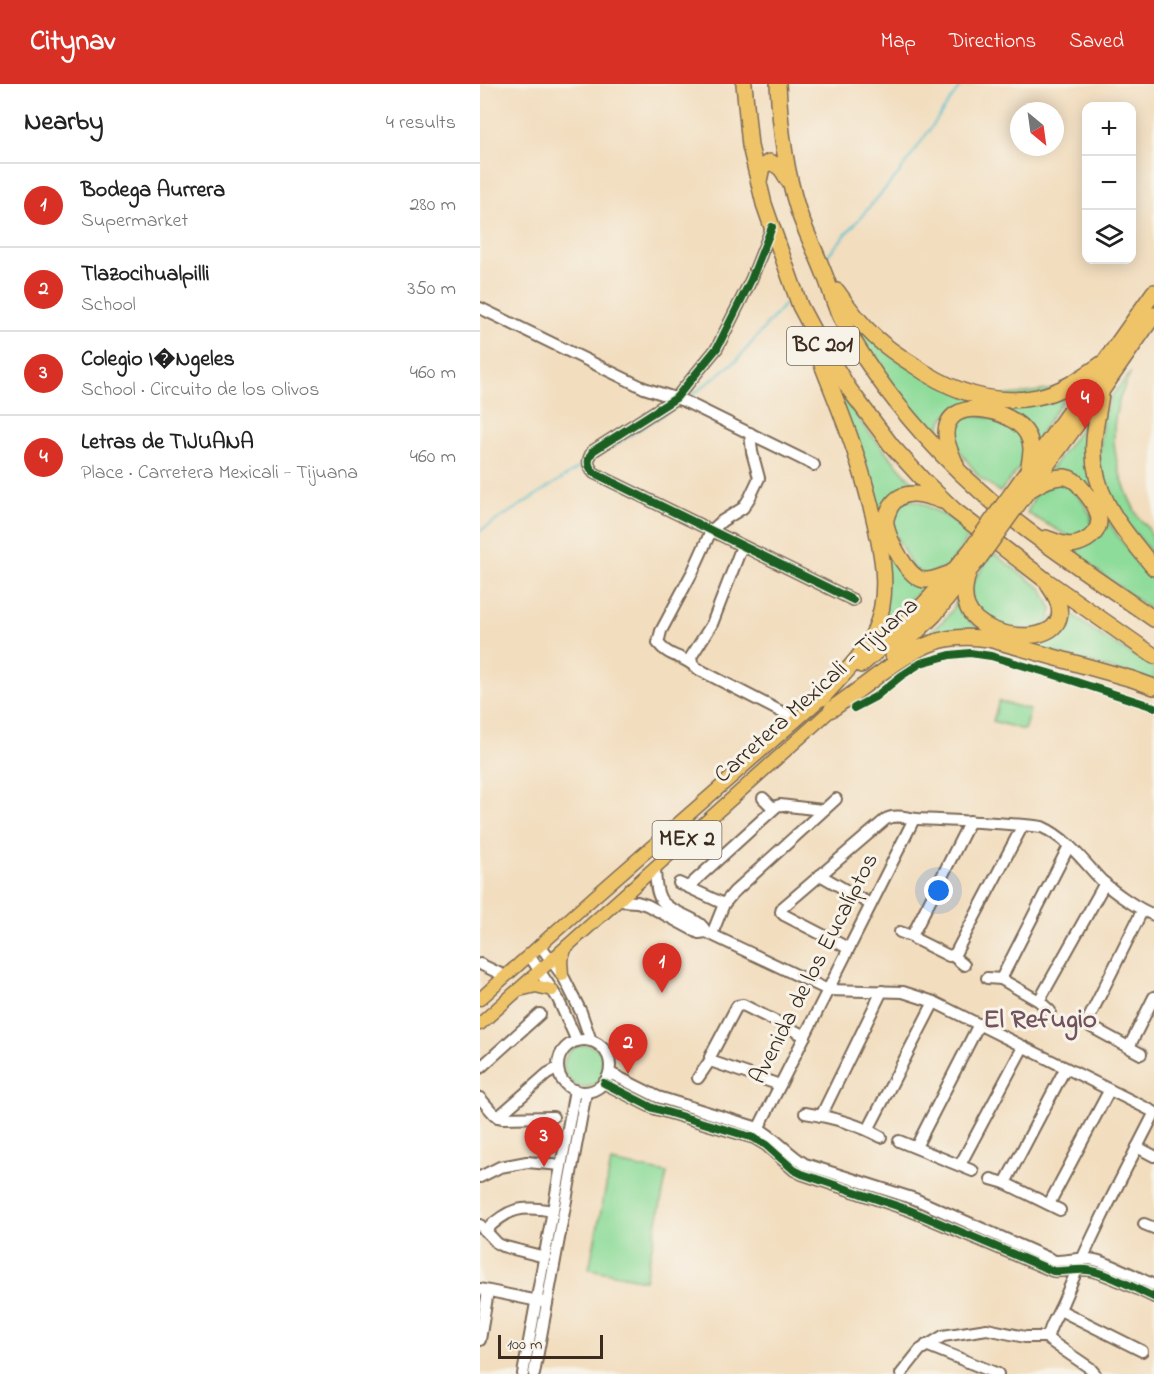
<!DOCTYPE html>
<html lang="en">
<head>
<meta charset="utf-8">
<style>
	body { margin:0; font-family:"Indie Flower",sans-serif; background:#f2f2f2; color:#222 }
	.controls { position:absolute; right:18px; top:18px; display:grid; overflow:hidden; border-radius:12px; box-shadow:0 3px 15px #0003 }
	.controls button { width:54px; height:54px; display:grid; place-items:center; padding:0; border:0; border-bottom:2px solid #e0e0e0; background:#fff; color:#222; font:30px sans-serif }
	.compass { position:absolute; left:530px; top:18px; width:54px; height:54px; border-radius:50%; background:#fff; box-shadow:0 3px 15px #0003; rotate:151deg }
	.scale { position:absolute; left:18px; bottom:15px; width:105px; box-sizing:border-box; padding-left:6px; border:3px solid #3b2a1e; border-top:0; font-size:16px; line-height:21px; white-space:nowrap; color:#3b2a1e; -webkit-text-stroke:4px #f7f3e8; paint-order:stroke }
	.you { position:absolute; left:459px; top:807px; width:21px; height:21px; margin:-15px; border:4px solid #fff; border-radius:50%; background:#1a73e8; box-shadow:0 0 0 9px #1a73e833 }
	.badge { display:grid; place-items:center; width:39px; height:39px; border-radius:50%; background:#d93025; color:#fff; font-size:20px; font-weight:700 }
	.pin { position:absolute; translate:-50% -50px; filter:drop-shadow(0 2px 3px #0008) }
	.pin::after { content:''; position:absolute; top:32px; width:21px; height:18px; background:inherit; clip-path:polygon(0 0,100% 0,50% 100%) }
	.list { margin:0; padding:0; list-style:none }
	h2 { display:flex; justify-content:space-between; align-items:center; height:78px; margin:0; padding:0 24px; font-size:26px }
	h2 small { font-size:20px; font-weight:400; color:#767676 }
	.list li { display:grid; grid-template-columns:39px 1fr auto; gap:18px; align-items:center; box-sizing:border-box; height:84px; padding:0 24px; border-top:2px solid #e0e0e0 }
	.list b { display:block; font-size:22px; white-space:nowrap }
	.list p { margin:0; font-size:20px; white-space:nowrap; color:#767676 }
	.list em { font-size:20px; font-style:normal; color:#767676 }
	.icon { flex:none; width:33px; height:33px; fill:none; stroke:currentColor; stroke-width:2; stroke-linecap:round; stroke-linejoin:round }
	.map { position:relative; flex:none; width:674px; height:1290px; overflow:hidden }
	header { display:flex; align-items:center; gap:36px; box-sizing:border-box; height:84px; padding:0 30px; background:#d93025; color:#fff }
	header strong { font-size:28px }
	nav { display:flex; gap:33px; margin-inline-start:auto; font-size:21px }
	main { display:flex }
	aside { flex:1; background:#fff }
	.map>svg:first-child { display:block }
</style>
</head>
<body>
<header>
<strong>Citynav</strong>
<nav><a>Map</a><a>Directions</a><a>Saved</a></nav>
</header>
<main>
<aside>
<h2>Nearby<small>4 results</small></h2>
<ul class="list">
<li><span class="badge">1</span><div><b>Bodega Aurrera</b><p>Supermarket</p></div><em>280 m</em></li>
<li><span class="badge">2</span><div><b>Tlazocihualpilli</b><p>School</p></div><em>350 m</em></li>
<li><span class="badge">3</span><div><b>Colegio I�Ngeles</b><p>School · Circuito de los Olivos</p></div><em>460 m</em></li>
<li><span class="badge">4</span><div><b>Letras de TIJUANA</b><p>Place · Carretera Mexicali - Tijuana</p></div><em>460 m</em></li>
</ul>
</aside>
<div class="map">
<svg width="674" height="1290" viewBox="0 0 674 1290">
	<rect width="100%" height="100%" fill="#f7f3e8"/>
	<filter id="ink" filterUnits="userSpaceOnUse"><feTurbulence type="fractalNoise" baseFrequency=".0167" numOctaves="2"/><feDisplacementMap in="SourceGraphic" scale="12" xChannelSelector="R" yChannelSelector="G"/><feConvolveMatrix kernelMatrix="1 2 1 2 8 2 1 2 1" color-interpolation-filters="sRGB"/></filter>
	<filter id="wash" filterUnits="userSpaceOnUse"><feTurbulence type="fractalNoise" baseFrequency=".008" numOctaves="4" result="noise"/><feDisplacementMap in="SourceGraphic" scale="24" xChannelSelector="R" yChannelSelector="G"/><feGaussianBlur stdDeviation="1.35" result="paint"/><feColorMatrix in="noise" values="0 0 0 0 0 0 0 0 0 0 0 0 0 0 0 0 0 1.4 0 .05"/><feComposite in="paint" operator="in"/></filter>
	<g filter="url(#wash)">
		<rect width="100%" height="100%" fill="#f2ddbe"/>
		<g fill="#8edc9a" stroke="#64835c" stroke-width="1.5">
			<path d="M372 237 498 315 592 303 554 358 551 347 477 323C460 334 457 342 461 362L414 307 376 250Z"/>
			<path d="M651 288C648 296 643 305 640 314 626 355 638 394 657 431 659 435 663 438 666 442 674 452 674 460 674 472L633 422 619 379 623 332 632 311Z"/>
			<path d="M349 290 385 344 427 392 441 405C434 407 410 414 405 418 404 419 402 424 401 426 395 447 410 480 427 494 433 498 442 499 449 501L443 508 434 511 393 555 406 488Z"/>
			<polygon points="487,331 516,335 532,341 544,357 542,381 520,408 499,393 477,363 473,352 475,343"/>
			<polygon points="611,331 607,350 607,381 626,434 640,455 674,497 674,528 587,465 610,457 613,416 567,390"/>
			<polygon points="576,399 589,403 602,416 611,432 610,444 600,452 590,453 547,429 556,409"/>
			<polygon points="425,416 438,417 471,435 490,450 470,482 445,491 433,485 411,442 411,426"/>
			<polygon points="513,469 562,505 572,525 570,534 564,542 549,546 517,542 495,526 490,502"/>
			<path d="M477 515 479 524 483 531 498 544 554 555 585 523C610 548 644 565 674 584V597L512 552 437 558C448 547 462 541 471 528 474 524 474 519 477 515Z"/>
			<polygon points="519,617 550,626 544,646 513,637"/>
			<circle cx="105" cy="982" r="21"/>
			<polygon points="131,1078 187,1089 165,1196 109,1185"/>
		</g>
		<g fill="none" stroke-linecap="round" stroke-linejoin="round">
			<g stroke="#52becc" stroke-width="2">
				<polyline points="347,172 419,89 482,0"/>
				<polyline points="207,315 257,276 304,221"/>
				<polyline points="113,375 200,320"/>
				<polyline points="0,447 106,379"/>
			</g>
		</g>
	</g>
	<g filter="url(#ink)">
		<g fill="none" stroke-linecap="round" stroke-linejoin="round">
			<defs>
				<g id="minor">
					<path d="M292 143 271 196 237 264 196 314 113 367C107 376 107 381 114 389L373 516"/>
					<polyline points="0,224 164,304 204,317 334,381"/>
					<path d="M270 349 272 368 279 394 270 413 263 424 242 437 231 447 213 487 181 547 178 559C189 574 206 572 216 584L317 636"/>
					<polyline points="212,579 211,573 232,540 262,462"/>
					<polyline points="283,714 293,724"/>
					<polyline points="490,737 433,850 435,855 469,872 475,870 543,741"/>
					<path d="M175 784C176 821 182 820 212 835 219 839 223 841 226 848"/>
					<polyline points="340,791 390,820"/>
					<polyline points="199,799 244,820"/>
					<polyline points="208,803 297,722 300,721 342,726"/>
					<polyline points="138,817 157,818 167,821 219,849 226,848 348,906 423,908 454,918 674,1028"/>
					<polyline points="420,848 434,853"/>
					<polyline points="232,850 244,820 254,808 356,715"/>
					<polyline points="60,861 84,894 101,928 111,957"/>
					<path d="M368 864 304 831 301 828 302 824 406 735C416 730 427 734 438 735 479 737 521 738 562 743 587 754 604 778 622 797 635 809 658 825 674 831"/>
					<polyline points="49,871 78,915 97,957"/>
					<polyline points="473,872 484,881"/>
					<polyline points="0,880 25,892"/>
					<polyline points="507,894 521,895 559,917 570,927"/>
					<polyline points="521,895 589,762"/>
					<polyline points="559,917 625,799"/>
					<polyline points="598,940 606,940 661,970"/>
					<polyline points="606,940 662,827"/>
					<circle cx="104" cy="982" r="26"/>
					<polyline points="649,963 674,913"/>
					<polyline points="231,975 233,978 300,1001"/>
					<polyline points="0,984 60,930"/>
					<path d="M130 989 178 1013 278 1044C296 1054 308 1070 325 1080L435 1115 575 1177C586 1177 597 1174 608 1175 623 1175 658 1194 674 1201"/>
					<polyline points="218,994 231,975 230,973 257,922 263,921 325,952"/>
					<path d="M124 999 173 1024 274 1054 286 1061 314 1086 322 1090 429 1126 573 1187C584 1188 595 1185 607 1186 626 1188 656 1205 674 1213"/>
					<polyline points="0,1014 14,1030 18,1033"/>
					<path d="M325 1029C351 1033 378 1040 401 1053"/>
					<polyline points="341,1032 402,907"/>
					<polyline points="18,1033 67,990 78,984"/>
					<polyline points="18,1033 22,1034 73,1033"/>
					<polyline points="388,1046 454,918"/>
					<polyline points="275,1051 434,735"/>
					<polyline points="419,1057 493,1087"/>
					<polyline points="436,1063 499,940"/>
					<polyline points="657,1063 674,1072"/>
					<polyline points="480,1081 543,963"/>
					<polyline points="0,1093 20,1083 47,1078 81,1081"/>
					<polyline points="511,1095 525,1099 580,1126"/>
					<polyline points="525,1099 585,985"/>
					<polyline points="569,1120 629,1007"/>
					<polyline points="664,1140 674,1144"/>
					<polyline points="0,1141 17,1159 22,1162 65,1173"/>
					<path d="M5 1147C28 1124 42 1121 73 1127"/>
					<polyline points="0,1205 63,1218"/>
					<polyline points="580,1226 662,1267"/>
					<path d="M568 1253C569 1242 580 1227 584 1216 611 1152 643 1091 674 1030"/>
					<polyline points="568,1253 569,1256 610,1284 615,1290"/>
					<polyline points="0,1256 8,1207"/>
					<polyline points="446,1261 518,1290"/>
					<polyline points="43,1290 95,1006"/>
					<polyline points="54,1290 106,1008"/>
					<polyline points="421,1290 440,1266 463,1252 507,1245 545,1253 568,1253"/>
				</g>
				<g id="major">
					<polyline points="82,891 81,875 85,866"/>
					<polyline points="39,906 56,902 72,906"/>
					<polyline points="0,915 113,814 342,614"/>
					<polyline points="0,940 352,625"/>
				</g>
				<g id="highway">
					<polyline points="264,0 270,62 284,120 292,143 320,222 336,252 369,305 411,361 444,397 474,426 564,495 674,572"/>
					<path d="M298 0C300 42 305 85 318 126 325 147 336 168 344 189 350 203 353 218 360 232 402 314 474 390 547 446 589 477 632 506 674 535"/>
					<path d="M279 97 282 83 289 78C299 81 303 86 307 95"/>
					<path d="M357 207C368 223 380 239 395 253 406 263 419 272 432 280 469 306 511 323 557 313 583 308 605 291 626 277"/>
					<path d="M335 262C349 300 366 338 378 377 384 395 388 412 393 430 402 468 411 509 395 546 384 572 360 593 342 614"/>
					<path d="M621 310C619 326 615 341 614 357 610 411 643 445 674 484"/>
					<path d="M476 381C472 371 466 360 466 350 466 310 533 325 547 350 553 360 551 370 549 381"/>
					<path d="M551 405C561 399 572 392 585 393 593 394 599 400 603 406 617 422 629 442 606 456 599 460 592 462 584 460 578 459 572 456 566 454"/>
					<polyline points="532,409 674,208"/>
					<polyline points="541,416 622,306 674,231"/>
					<path d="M462 417C445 411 423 403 411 422 408 428 405 434 406 440 408 455 428 494 444 496 453 497 462 492 471 489"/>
					<path d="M488 490C485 500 483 512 487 522 503 564 614 565 569 502"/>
					<polyline points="413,571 454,531 500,473"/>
					<path d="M381 581C421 547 457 508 490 467"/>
					<path d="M352 625C369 613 385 601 401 589 439 562 462 548 509 555L652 595 674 603"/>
				</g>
			</defs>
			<use href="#minor" stroke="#7b6956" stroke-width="14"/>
			<use href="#major" stroke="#7b6956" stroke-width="15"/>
			<use href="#highway" stroke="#7b6956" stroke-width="18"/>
			<use href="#minor" stroke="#fff" stroke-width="10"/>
			<use href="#major" stroke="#efc469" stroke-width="12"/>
			<use href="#highway" stroke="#efc469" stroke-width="15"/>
			<defs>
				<g id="highway-bridge">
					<polyline points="490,467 532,409"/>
					<polyline points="500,473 541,416"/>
				</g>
			</defs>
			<use href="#highway-bridge" stroke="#7b6956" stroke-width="18" stroke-linecap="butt"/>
			<use href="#highway-bridge" stroke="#efc469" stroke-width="15"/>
			<defs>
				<g id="cycleway">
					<path d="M292 143 271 196 237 264 196 314 113 367C107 376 107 381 114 389L373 516"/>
					<polyline points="374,624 395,613 421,592 441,579 470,571 490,569 511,572 572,590 674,623"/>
					<path d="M124 999 173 1024 274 1054 286 1061 314 1086 322 1090 429 1126 573 1187C584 1188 595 1185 607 1186 626 1188 656 1205 674 1213"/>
				</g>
			</defs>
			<use href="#cycleway" stroke="#f7f3e8" stroke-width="11"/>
			<use href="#cycleway" stroke="#1b5e20" stroke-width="8"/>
		</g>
	</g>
	<g text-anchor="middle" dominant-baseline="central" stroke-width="6" stroke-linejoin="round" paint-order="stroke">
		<g fill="#f7f3e8" stroke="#73665b" stroke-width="1.5">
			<rect x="307" y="243" width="72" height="38" rx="4.5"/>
			<rect x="172.5" y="737" width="69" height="38" rx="4.5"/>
		</g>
		<g font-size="22" font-weight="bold" fill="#3b2a1e">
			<text x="343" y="262">BC 201</text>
			<text x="207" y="756">MEX 2</text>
		</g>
		<g font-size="24" fill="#3b2a1e" stroke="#f7f3e8">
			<text transform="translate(337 607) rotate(-42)">Carretera Mexicali - Tijuana</text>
			<text transform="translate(335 885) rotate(-63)">Avenida de los Eucalíptos</text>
		</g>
		<g font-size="27" font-weight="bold" fill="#72525f" stroke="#f7f3e8">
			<text x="560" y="936">El Refugio</text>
		</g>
	</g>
</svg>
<div class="controls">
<button>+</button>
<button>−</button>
<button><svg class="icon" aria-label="layers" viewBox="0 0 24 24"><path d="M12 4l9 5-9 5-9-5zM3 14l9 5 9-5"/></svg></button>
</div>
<svg class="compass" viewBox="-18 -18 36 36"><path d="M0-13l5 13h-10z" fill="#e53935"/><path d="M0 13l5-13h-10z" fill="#767676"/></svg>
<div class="scale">100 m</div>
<div class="you"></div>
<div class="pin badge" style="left:182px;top:909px">1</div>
<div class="pin badge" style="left:148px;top:990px">2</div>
<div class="pin badge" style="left:64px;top:1083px">3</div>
<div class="pin badge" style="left:605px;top:345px">4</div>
</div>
</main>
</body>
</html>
